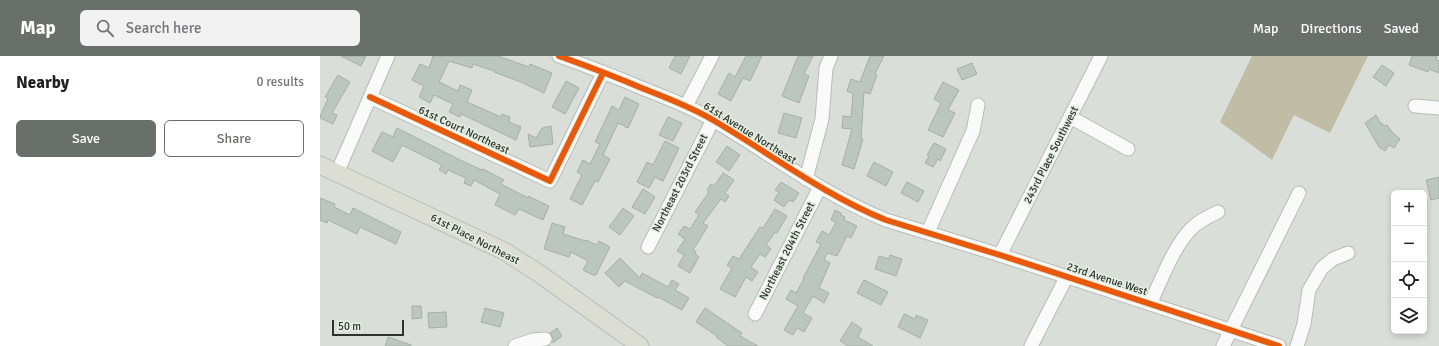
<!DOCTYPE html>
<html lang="en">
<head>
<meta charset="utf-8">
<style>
	body { margin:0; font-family:Signika,sans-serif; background:#f2f2f2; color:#202124 }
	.controls { position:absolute; right:12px; bottom:12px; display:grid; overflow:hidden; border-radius:6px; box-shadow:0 2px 6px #0003 }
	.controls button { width:36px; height:36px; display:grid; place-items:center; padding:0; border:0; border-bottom:1px solid #e0e0e0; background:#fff; color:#202124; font:20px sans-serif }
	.scale { position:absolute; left:12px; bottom:10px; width:72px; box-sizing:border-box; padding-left:4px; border:2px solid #2d322d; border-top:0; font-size:11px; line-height:14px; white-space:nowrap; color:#2d322d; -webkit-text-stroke:3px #e4efe2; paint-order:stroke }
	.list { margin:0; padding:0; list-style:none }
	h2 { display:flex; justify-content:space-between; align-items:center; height:52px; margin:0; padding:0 16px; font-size:17px }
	h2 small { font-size:13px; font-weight:400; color:#757577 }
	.actions { display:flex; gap:8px; padding:12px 16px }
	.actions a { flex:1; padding:9px 0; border:1px solid #696f69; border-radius:6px; text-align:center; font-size:14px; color:#696f69 }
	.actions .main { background:#696f69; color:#fff }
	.icon { flex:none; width:22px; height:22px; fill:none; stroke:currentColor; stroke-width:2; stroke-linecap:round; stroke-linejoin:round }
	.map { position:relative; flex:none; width:1119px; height:290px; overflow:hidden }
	header { display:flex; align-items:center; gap:24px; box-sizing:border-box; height:56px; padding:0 20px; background:#696f69; color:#fff }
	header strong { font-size:19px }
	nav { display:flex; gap:22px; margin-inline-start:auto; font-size:14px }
	.search { width:280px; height:36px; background:#f2f2f2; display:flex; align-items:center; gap:10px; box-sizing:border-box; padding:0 14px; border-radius:6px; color:#757577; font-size:15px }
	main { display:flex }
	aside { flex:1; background:#fff }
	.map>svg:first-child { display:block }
</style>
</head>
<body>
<header>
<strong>Map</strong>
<div class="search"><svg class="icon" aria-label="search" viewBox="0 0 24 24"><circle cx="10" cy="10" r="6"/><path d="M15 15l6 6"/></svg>Search here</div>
<nav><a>Map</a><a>Directions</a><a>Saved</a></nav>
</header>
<main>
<aside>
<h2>Nearby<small>0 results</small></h2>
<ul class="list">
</ul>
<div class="actions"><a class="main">Save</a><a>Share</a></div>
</aside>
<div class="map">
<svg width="1119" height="290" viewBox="0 0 1119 290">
	<rect width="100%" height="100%" fill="#d9dfd8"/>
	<polygon fill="#c0bca5" points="932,0 1048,0 1010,77 974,59 952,104 900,66"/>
	<g fill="#bbc6bf" stroke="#a8aea9">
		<polygon points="21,0 46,0 41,10"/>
		<polygon points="113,0 178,0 209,11 210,8 232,17 224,37 203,27 174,16 174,15 153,8 152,12 129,5 119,26 138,35 140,29 152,34 147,46 181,61 182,58 190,61 189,66 201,71 196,84 141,58 140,61 129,56 133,48 114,39 110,47 99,41 104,30 92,24 100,8 109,12"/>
		<polygon points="355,0 370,0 361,18 349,12"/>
		<polygon points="426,0 442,0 430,25 423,22 411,45 398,38 409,17 415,21"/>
		<polygon points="478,0 493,0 484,18 489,20 479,47 462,40"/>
		<polygon points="550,0 564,0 555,18 557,19 550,38 544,36 541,83 543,83 534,113 522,109 532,73 522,72 523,60 531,61 533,38 527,35 531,23 540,26"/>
		<polygon points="1092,0 1117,0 1116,4 1119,5 1119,17 1109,13 1108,16 1089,9"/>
		<polygon points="652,7 657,18 642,24 637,13"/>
		<polygon points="1062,9 1074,17 1066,30 1053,21"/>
		<polygon points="18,19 30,26 12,57 17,59 13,68 0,62 0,61 8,42 5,41"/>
		<polygon points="246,25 259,32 245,58 232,51"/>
		<polygon points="623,26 639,34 628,54 635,57 623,81 608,74 621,47 614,43"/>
		<polygon points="305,41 319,48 308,72 298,67 283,99 290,103 278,126 275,125 262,149 250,143 262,119 257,116 263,104 270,108 280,88 275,86 292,50 299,54"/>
		<polygon points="464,57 482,62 476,82 458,77"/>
		<polygon points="1056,59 1061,68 1062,67 1064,70 1067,69 1073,77 1080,83 1074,92 1069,89 1065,95 1059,91 1045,67"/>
		<polygon points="348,61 362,67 353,85 339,79"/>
		<polygon points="231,70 233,88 210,91 208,78 216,82 222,72"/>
		<polygon points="77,72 138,103 162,114 163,113 184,124 181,128 208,142 208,140 229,150 223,164 199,153 195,159 175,149 180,138 154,124 151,130 144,127 146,122 128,114 126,118 119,114 122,109 82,89 73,106 52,95 62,76 73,81"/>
		<polygon points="345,85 359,92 343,125 335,121 329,132 317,126 327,106 333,109"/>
		<polygon points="614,87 626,93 620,105 618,103 613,111 605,107 609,100 607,99"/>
		<polygon points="407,90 420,99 409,115 396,106"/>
		<polygon points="554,106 573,116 566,130 547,120"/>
		<polygon points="403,117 414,124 405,137 409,140 405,146 401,143 383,167 388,170 373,194 376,196 375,198 379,201 370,217 358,210 364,199 357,195 365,183 358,178 364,170 370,173 379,159 375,156 389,136 387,134 391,128 394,130"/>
		<polygon points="1119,121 1119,142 1111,144 1106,124"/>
		<polygon points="461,126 479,137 473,146 469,144 464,151 454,144 459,136 455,134"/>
		<polygon points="587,126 604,135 598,146 581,137"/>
		<polygon points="323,133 335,141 325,158 312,151"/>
		<polygon points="0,142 15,148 14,151 30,159 33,152 81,176 76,188 40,171 37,178 8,164 7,167 0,164"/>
		<polygon points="303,152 314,160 300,179 289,171"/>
		<polygon points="455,153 467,160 457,177 455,176 446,189 451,193 445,201 440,198 431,211 438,216 432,225 426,221 415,241 400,233 412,212 407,209 413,200 419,203 440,171 443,172"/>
		<polygon points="515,154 521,157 521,159 525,161 524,164 537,170 531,182 527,180 517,200 507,197 504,204 510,207 499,232 509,237 504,247 493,240 483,257 492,262 484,276 477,272 473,279 464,274 478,250 466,243 471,234 476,237 484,223 483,222 501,188 496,186 502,175 509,179 516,166 511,164"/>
		<polygon points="232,167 245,171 243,178 266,185 266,184 277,189 279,185 290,191 276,219 273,219 263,214 268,205 251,196 249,201 224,193"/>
		<polygon points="570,199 582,203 576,220 555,213 559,200 569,203"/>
		<polygon points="300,202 320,222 322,217 348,231 352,224 359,228 355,234 369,242 362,254 338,241 337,242 305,225 299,231 285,217"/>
		<polygon points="544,224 568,236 561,249 537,237"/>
		<polygon points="92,250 101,250 102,262 92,263"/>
		<polygon points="165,252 184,257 180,271 161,266"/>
		<polygon points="385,252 422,277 420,280 438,290 408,290 396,281 397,280 376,266"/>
		<polygon points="126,256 127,271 109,272 108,257"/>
		<polygon points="584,258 595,263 596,259 608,264 600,282 578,271"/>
		<polygon points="532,266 542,273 538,281 553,290 528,290 520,285"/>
		<polygon points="237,272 242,280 233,287 233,282 230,277"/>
		<polygon points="68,281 91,289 91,290 65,290"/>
	</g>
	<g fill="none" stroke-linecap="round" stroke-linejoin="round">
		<defs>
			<g id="minor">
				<path d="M239 0C267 10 296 21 324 33 347 42 371 51 393 64 451 98 504 139 566 164L680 199 959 290"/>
				<polyline points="50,41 230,125 283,17"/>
				<polyline points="366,50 392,0"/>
				<polyline points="1095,50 1119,52"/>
				<polyline points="750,61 808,93"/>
				<polyline points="17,117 68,0"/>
				<polyline points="486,123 502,63 506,12 511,0"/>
				<polyline points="608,176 653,75 658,49"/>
				<polyline points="328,191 393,64"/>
				<polyline points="680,199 781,0"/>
				<path d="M830 248C841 225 854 189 872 172 879 165 889 160 898 156"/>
				<polyline points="435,258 500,131"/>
				<polyline points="195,290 213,284 225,283"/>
				<polyline points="711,290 747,220"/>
				<polyline points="903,290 979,137"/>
				<polyline points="977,290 984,268 989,234 1002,212 1013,203 1028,197"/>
			</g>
			<polyline id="major" points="0,109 184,195 220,218 320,290"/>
		</defs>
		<use href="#minor" stroke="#b7bcb6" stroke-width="15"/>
		<use href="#major" stroke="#b8bcb7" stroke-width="19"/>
		<use href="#minor" stroke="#f9faf9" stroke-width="13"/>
		<use href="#major" stroke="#dcddd3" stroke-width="17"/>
		<defs>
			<g id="cycleway">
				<path d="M239 0C267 10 296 21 324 33 347 42 371 51 393 64 451 98 504 139 566 164L680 199 959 290"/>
				<polyline points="50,41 230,125 283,17"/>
			</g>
		</defs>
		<use href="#cycleway" stroke="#e4efe2" stroke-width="8"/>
		<use href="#cycleway" stroke="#e8590c" stroke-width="6"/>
	</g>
	<g text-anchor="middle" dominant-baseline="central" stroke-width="3" stroke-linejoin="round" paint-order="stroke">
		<g font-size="11" fill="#2d322d" stroke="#e4efe2">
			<text transform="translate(144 74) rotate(25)">61st Court Northeast</text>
			<text transform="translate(430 77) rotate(32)">61st Avenue Northeast</text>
			<text transform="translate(731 99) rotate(-63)">243rd Place Southwest</text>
			<text transform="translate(360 127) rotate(-63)">Northeast 203rd Street</text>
			<text transform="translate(155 183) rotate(27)">61st Place Northeast</text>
			<text transform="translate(467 195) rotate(-63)">Northeast 204th Street</text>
			<text transform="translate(787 223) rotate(18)">23rd Avenue West</text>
		</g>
	</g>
</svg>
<div class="controls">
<button>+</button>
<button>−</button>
<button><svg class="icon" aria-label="locate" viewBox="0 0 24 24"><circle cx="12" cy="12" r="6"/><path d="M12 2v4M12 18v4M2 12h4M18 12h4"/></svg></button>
<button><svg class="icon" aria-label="layers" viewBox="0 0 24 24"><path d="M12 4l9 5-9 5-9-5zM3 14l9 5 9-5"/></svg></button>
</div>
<div class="scale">50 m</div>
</div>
</main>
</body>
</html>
